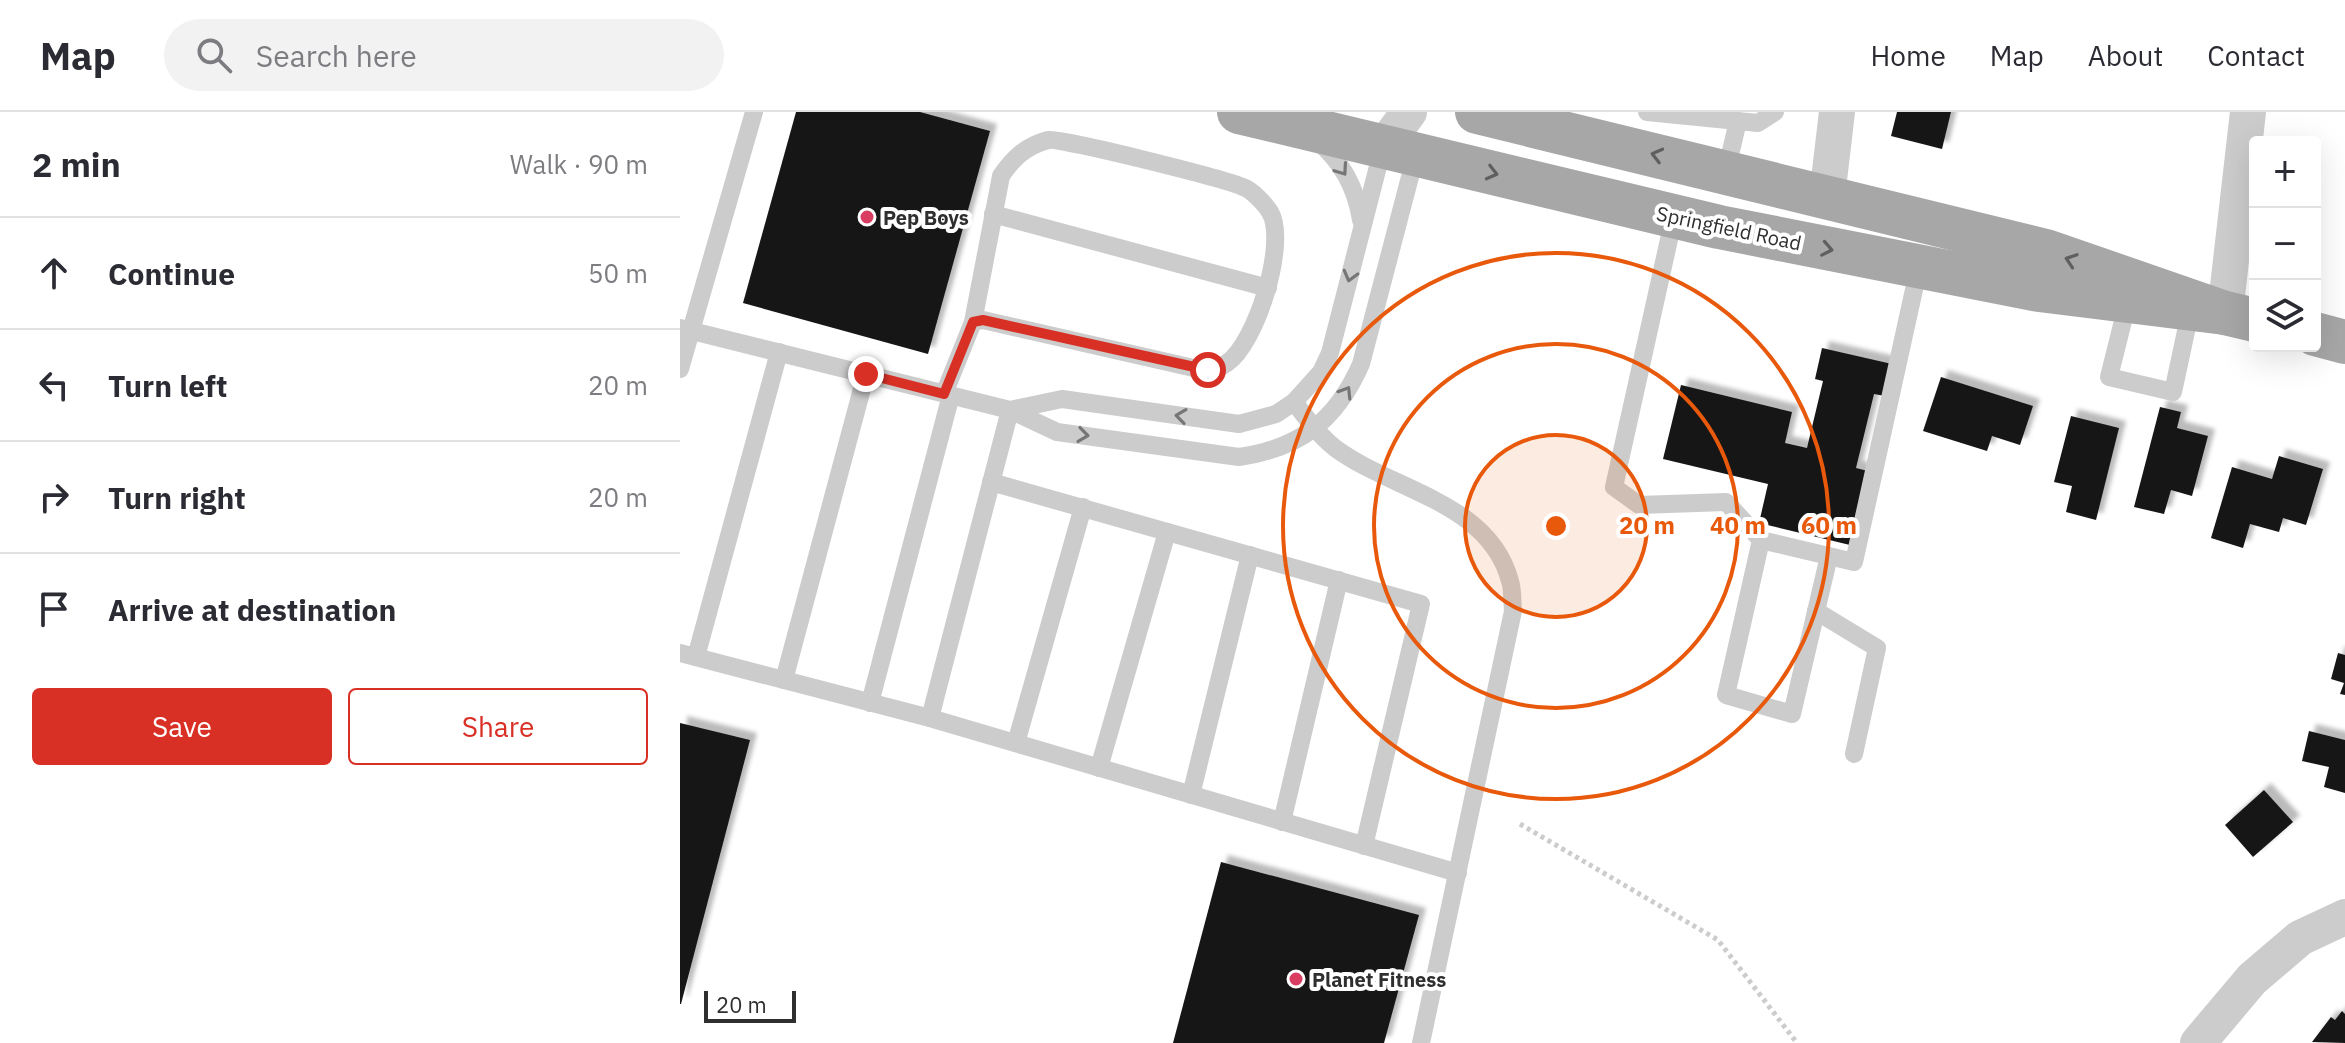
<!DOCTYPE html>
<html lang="en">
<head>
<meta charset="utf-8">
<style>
	body { margin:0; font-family:"IBM Plex Sans",sans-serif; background:#f2f2f3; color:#2b2b33 }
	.controls { position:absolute; right:24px; top:24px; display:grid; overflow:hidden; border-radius:8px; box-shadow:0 8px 32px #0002 }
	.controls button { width:72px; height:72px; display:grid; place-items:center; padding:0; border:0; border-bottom:2px solid #e1e1e2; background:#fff; color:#2b2b33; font:40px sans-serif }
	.scale { position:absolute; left:24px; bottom:20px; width:92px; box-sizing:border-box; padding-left:8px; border:4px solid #2f2f2f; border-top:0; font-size:22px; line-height:28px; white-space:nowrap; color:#2f2f2f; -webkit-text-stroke:6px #fff; paint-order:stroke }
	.stop { position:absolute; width:24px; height:24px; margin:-18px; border:6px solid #d93025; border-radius:50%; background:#fff }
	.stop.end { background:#d93025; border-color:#fff; box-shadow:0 2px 8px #0008 }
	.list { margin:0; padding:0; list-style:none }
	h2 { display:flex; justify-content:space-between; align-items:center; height:104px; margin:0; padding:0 32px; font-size:34px }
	h2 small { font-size:26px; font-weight:400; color:#7c7c81 }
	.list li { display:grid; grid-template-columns:52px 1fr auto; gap:24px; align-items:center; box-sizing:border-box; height:112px; padding:0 32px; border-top:2px solid #e1e1e2 }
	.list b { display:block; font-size:30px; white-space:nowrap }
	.list em { font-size:26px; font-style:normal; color:#7c7c81 }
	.actions { display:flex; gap:16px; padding:24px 32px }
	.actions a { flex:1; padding:18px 0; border:2px solid #d93025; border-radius:8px; text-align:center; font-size:28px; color:#d93025 }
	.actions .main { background:#d93025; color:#fff }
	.icon { flex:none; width:44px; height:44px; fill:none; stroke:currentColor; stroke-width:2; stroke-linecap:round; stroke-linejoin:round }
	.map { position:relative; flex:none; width:1665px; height:931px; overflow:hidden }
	header { display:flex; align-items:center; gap:48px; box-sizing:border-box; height:112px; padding:0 40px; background:#fff; border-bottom:2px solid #e1e1e2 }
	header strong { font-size:38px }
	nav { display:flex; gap:44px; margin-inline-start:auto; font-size:28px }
	.search { width:560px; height:72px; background:#f2f2f3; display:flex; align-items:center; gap:20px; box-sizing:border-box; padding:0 28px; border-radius:44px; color:#7c7c81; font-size:30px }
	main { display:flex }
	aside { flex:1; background:#fff }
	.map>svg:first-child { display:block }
</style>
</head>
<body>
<header>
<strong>Map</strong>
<div class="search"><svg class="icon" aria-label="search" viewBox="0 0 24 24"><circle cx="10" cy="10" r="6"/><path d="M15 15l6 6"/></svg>Search here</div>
<nav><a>Home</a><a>Map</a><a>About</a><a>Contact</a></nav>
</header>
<main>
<aside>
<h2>2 min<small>Walk · 90 m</small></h2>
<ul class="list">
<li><svg class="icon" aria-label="ahead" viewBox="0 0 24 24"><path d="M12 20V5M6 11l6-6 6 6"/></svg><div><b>Continue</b></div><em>50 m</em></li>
<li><svg class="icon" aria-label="left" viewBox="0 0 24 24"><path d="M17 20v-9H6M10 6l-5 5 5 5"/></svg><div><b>Turn left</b></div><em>20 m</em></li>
<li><svg class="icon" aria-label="right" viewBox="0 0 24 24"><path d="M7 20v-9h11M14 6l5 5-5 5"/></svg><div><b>Turn right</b></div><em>20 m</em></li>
<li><svg class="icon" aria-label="arrive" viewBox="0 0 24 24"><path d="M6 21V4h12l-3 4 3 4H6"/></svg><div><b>Arrive at destination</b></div></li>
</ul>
<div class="actions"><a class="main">Save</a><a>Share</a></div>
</aside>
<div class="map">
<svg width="1665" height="931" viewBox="0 0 1665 931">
	<defs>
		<filter id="shadow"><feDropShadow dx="7" dy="-7" stdDeviation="2" flood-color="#0004"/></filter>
	</defs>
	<rect width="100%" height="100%" fill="#fff"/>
	<g fill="#161616" filter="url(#shadow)">
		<polygon points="116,0 240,0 310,19 248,242 63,191"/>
		<polygon points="1217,0 1271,0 1262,37 1211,24"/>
		<polygon points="1142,236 1212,252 1205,284 1194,282 1176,356 1188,359 1170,433 1079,411 1088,372 983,347 1001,273 1112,300 1105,331 1127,336 1143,269 1135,267"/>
		<polygon points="1261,265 1353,294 1340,333 1312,324 1307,339 1243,319"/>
		<polygon points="1480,295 1501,300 1497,316 1528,324 1512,384 1491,378 1484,402 1454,395"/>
		<polygon points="1391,304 1439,316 1416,408 1386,400 1392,374 1374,370"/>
		<polygon points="1599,344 1643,357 1626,413 1603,406 1599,420 1570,412 1563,436 1531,426 1552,355 1592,367"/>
		<polygon points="1658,541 1665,543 1665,583 1660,582 1664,571 1651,567"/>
		<polygon points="0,611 70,628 1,892 0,892"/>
		<polygon points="1629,619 1665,628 1665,681 1644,675 1649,655 1622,649"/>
		<polygon points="1584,678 1613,710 1573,745 1545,713"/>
		<polygon points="541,750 739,803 704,931 493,931"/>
		<polygon points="1662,899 1665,902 1665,931 1632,930 1651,905 1655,908"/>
	</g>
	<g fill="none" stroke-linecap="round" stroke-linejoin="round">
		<polyline stroke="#ccc" stroke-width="5" stroke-dasharray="4 4" stroke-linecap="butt" points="840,712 1038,828 1117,931"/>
		<g stroke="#ccc" stroke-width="18">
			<polyline points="967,0 1078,11 1095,0"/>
			<path d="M636 28C662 49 676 76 681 108"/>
			<polyline points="1046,60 1058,9"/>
			<polyline points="313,102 588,176"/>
			<polyline points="994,105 934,375 959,393 1046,390 1081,428"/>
			<polyline points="1448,189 1429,265 1493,280 1511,196"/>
			<path d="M0 216 330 298 377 320 559 345C620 336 656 309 681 252L736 42"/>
			<polyline points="0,257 74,0"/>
			<path d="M264 282 293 210 303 208 518 257C527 258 539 257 547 251 576 232 608 130 590 100 585 92 572 78 563 75 545 67 379 25 368 28 346 34 333 46 321 64L293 210"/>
			<path d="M614 290C627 307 639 323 655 336 713 379 809 390 830 469 833 478 832 489 833 499L741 931"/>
			<polyline points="330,298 250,606 778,761"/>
			<polyline points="330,298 382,287 559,312 596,302 614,290 641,260 650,241 703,35"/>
			<polyline points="311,370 741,492 684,734"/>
			<polyline points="1149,444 1112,602 1046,583 1081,428 1174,450 1239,155"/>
			<polyline points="1136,499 1197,536 1174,642"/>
			<polyline points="0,541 250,606"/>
			<polyline points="16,545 99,240"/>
			<polyline points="104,568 186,262"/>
			<polyline points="190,591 271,283"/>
			<polyline points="336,631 403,395"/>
			<polyline points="419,656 487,420"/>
			<polyline points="511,683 570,443"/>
			<polyline points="602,710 659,468"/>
		</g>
		<g stroke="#ccc" stroke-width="36">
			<polyline points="703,35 729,0"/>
			<polyline points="1147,85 1157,0"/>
			<polyline points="1545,201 1568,0"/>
			<polyline points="1518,931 1572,867 1620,826 1665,805"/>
		</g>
		<g stroke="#a7a7a7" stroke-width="44">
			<polyline points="559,0 1039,115 1359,178 1545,201"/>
			<polyline points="797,0 1366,139 1545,201 1575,208"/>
			<polyline points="1635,222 1665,230"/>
		</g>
	</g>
	<defs><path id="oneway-chevron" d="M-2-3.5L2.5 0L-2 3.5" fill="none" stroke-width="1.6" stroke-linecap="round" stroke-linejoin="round" transform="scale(2)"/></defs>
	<g stroke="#5f5f5f">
		<use href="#oneway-chevron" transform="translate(977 43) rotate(-166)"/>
		<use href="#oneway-chevron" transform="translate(812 61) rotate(14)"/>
		<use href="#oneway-chevron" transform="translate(1147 137) rotate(11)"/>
		<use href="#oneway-chevron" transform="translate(1391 148) rotate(-161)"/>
	</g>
	<g stroke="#767676">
		<use href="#oneway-chevron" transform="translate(662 58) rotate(55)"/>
		<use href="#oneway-chevron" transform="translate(670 164) rotate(105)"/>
		<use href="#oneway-chevron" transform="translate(666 280) rotate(-58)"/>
		<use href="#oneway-chevron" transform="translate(501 304) rotate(-172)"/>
		<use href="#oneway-chevron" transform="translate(403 323) rotate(8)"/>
	</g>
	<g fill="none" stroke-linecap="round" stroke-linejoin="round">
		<polyline stroke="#d93025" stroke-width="10" points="186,262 264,282 293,210 303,208 528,258"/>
	</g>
	<circle cx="876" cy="414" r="91" fill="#e8590c" fill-opacity=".12"/>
	<g fill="none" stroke="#e8590c" stroke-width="4">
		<circle cx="876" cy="414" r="91"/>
		<circle cx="876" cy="414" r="182"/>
		<circle cx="876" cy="414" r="273"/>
	</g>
	<g fill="#d93e62" stroke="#fff" stroke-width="3">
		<circle cx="187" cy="105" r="8"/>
		<circle cx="616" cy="867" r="8"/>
	</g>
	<g text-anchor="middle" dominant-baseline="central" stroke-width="8" stroke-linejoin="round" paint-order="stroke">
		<g font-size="20" font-weight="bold" fill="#2f2f2f" stroke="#fff" text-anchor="start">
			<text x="203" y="105">Pep Boys</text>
			<text x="632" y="867">Planet Fitness</text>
		</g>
		<g font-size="20" fill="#2f2f2f" stroke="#fff">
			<text transform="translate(1049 116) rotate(12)">Springfield Road</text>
		</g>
	</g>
	<circle cx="876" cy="414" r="12" fill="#e8590c" stroke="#fff" stroke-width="4"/>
	<g font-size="24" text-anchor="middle" font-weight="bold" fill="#e8590c" stroke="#fff" stroke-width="8" stroke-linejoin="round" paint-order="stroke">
		<text x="967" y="422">20 m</text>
		<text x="1058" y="422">40 m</text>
		<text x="1149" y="422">60 m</text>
	</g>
</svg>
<div class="controls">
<button>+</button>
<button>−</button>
<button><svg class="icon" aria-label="layers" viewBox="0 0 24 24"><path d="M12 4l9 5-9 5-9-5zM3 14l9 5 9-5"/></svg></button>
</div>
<div class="scale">20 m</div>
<div class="stop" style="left:528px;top:258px"></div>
<div class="stop end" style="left:186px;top:262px"></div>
</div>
</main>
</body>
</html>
